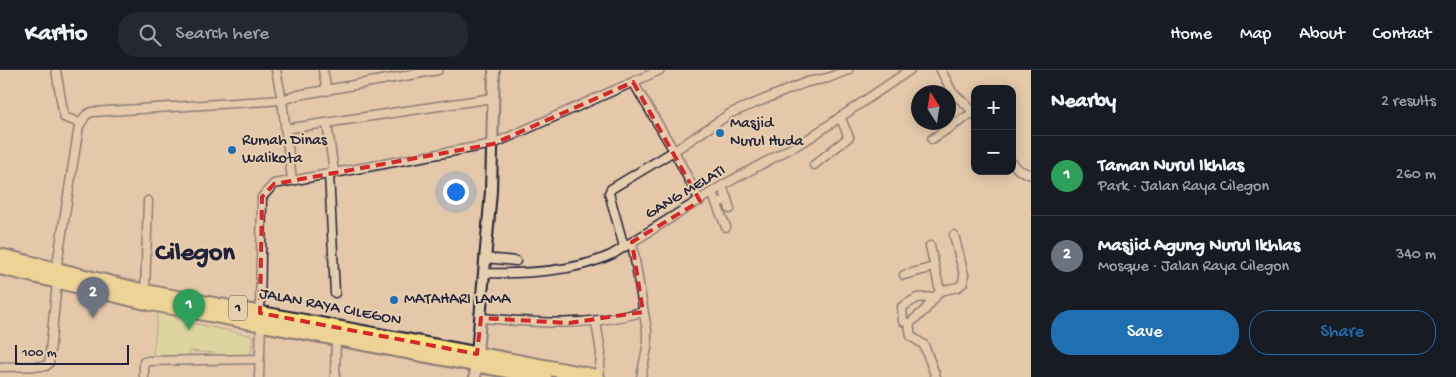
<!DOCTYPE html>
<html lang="en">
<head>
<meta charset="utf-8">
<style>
	body { margin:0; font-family:"Gochi Hand",sans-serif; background:#242831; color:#f1f3f6 }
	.controls { position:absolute; right:15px; top:15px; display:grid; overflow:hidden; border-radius:10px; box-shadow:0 2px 12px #0003 }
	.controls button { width:45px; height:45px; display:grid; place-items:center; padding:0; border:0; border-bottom:1px solid #363941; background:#171b24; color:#f1f3f6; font:25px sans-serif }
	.compass { position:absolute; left:911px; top:15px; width:45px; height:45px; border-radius:50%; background:#171b24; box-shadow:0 2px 12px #0003; rotate:348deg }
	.scale { position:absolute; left:15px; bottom:12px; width:114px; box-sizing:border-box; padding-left:5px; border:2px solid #22223b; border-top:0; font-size:14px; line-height:18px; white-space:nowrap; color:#22223b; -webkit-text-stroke:4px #e6cfaf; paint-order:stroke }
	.you { position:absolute; left:455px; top:121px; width:18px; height:18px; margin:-12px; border:4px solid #fff; border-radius:50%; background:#1a73e8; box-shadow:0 0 0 8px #1a73e833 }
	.badge { display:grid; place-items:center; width:32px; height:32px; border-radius:50%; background:#1f6fb2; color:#fff; font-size:16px; font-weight:700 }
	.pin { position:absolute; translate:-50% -41px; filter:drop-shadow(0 1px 2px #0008) }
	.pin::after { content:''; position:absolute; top:26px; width:18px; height:15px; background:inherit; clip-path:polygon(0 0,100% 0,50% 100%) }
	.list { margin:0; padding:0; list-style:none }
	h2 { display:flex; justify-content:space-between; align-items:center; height:65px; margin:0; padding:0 20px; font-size:21px }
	h2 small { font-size:16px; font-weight:400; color:#9ea1a6 }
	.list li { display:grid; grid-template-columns:32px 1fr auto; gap:15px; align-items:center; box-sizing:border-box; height:80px; padding:0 20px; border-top:1px solid #363941 }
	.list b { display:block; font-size:19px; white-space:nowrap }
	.list p { margin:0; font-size:16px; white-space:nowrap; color:#9ea1a6 }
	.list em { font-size:16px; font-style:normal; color:#9ea1a6 }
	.actions { display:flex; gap:10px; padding:15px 20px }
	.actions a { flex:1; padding:11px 0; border:1px solid #1f6fb2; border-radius:20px; text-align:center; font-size:18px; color:#1f6fb2 }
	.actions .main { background:#1f6fb2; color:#fff }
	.icon { flex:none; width:28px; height:28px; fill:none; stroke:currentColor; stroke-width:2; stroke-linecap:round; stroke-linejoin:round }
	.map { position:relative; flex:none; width:1031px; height:307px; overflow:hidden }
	header { display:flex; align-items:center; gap:30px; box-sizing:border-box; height:70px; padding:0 25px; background:#171b24; border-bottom:1px solid #363941 }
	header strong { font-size:24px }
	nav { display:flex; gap:28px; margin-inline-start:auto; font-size:18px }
	.search { width:350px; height:45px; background:#242831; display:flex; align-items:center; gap:12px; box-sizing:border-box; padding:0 18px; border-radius:20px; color:#9ea1a6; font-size:19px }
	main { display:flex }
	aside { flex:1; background:#171b24 }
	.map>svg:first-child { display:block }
</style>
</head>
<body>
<header>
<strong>Kartio</strong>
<div class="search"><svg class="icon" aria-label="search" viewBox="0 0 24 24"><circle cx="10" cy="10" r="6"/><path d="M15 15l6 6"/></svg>Search here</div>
<nav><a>Home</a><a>Map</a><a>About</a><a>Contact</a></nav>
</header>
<main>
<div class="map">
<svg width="1031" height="307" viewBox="0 0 1031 307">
	<rect width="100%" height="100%" fill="#e4c8a9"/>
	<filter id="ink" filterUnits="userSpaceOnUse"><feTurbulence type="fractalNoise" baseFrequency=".02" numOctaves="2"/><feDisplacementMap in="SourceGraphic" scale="10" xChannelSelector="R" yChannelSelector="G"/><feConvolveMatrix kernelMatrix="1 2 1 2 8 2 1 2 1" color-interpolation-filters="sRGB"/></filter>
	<g filter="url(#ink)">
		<polygon fill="#d5e295" stroke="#7c8268" points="158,240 193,246 192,253 252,266 251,288 217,288 215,283 189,281 189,287 153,287"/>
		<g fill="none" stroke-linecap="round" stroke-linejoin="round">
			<defs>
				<g id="street">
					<polyline points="56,0 64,47 80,53"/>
					<polyline points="276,0 282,30 298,25 438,0"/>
					<polyline points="323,0 327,21"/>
					<polyline points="941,0 952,22 975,43"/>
					<polyline points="633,12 674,81 700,131"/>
					<polyline points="327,53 334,102"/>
					<polyline points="285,59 493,28"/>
					<polyline points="932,69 974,42"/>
					<polyline points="1012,93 1019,100 1031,105"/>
					<polyline points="814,95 849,67 840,47"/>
					<polyline points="329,103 335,223"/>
					<polyline points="712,123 726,157"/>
					<polyline points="727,129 730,139"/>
					<polyline points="717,134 727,129 722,116"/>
					<polyline points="632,172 647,261 647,278 641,307"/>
					<polyline points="930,176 940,221 925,240 909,254 911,266 924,275 936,307"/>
					<polyline points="624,177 609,123 611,119 674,81 731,43 807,12 828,8 848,0"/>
					<polyline points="485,188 516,191"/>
					<polyline points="56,201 79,56 86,45 92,42 282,30 292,110"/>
					<path d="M484 203C526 204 575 202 613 184L725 114 808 69 910 0"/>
					<polyline points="904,205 934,197"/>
					<polyline points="940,221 958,217 963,213 964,205 954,165"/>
					<polyline points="145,222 148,131"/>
					<polyline points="260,243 262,127 274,114 493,74 660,0"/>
					<path d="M481 248C541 253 584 257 643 242"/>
					<polyline points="596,252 601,283 599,307"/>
					<polyline points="909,254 903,251 902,237 917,228 935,227"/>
					<polyline points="0,297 46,296 49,293 57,212"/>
					<polyline points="144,307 144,292 148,291 259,289"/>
					<polyline points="259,307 261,255"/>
					<polyline points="335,307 336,268"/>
				</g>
				<polyline id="secondary" points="475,307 491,121 494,0"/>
				<g id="highway">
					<polyline points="0,186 145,222 597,307"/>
					<polyline points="0,197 146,232 544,307"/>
				</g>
			</defs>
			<use href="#street" stroke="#22223b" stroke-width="11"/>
			<use href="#secondary" stroke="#22223b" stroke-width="14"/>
			<use href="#highway" stroke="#22223b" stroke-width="18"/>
			<use href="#street" stroke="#e6cfaf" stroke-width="8"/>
			<use href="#secondary" stroke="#e6cfaf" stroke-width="10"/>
			<use href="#highway" stroke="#fae181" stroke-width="14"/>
		</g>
	</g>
	<path d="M0 0H1031V307H0ZM633 12 700 131 632 172 643 242 569 253 481 248 477 284 260 243 262 127 274 114 493 74Z" fill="#e4c8a9" fill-opacity=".55" fill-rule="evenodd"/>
	<path fill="none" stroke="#d62828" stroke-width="4" stroke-dasharray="10 6" stroke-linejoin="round" d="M633 12 700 131 632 172 643 242 569 253 481 248 477 284 260 243 262 127 274 114 493 74Z"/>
	<g fill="#1f6fb2" stroke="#e6cfaf" stroke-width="2">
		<circle cx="720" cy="63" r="5"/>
		<circle cx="232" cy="80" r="5"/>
		<circle cx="394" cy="230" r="5"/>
	</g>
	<g text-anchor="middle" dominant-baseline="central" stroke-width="4" stroke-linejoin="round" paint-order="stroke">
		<rect fill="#e6cfaf" stroke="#5d565e" stroke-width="1" x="229" y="225.5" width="18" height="25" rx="4"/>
		<g font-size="15" font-weight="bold" fill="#22223b">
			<text x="238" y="238">1</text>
		</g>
		<g font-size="16" fill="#22223b" stroke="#e6cfaf" text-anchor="start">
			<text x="730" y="54">Masjid<tspan x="730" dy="18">Nurul Huda</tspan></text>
			<text x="242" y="71">Rumah Dinas<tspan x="242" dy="18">Walikota</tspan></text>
			<text x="404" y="230">MATAHARI LAMA</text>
		</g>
		<g font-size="16" fill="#22223b" stroke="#e6cfaf">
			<text transform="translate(686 123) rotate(-31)">GANG MELATI</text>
			<text transform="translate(330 238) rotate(11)">JALAN RAYA CILEGON</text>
		</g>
		<g font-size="26" font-weight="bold" fill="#22223b" stroke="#e6cfaf">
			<text x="195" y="184">Cilegon</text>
		</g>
	</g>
</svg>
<div class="controls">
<button>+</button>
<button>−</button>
</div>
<svg class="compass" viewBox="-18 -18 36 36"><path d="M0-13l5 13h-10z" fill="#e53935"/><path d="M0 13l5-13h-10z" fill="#9ea1a6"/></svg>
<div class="scale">100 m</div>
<div class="you"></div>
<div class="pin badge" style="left:189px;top:260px;background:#2e9e5b">1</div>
<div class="pin badge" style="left:93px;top:248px;background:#6b7280">2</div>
</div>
<aside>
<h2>Nearby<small>2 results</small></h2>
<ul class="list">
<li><span class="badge" style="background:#2e9e5b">1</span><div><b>Taman Nurul Ikhlas</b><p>Park · Jalan Raya Cilegon</p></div><em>260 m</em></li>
<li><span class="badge" style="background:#6b7280">2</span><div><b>Masjid Agung Nurul Ikhlas</b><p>Mosque · Jalan Raya Cilegon</p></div><em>340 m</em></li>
</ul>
<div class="actions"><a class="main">Save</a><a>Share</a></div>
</aside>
</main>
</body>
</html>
